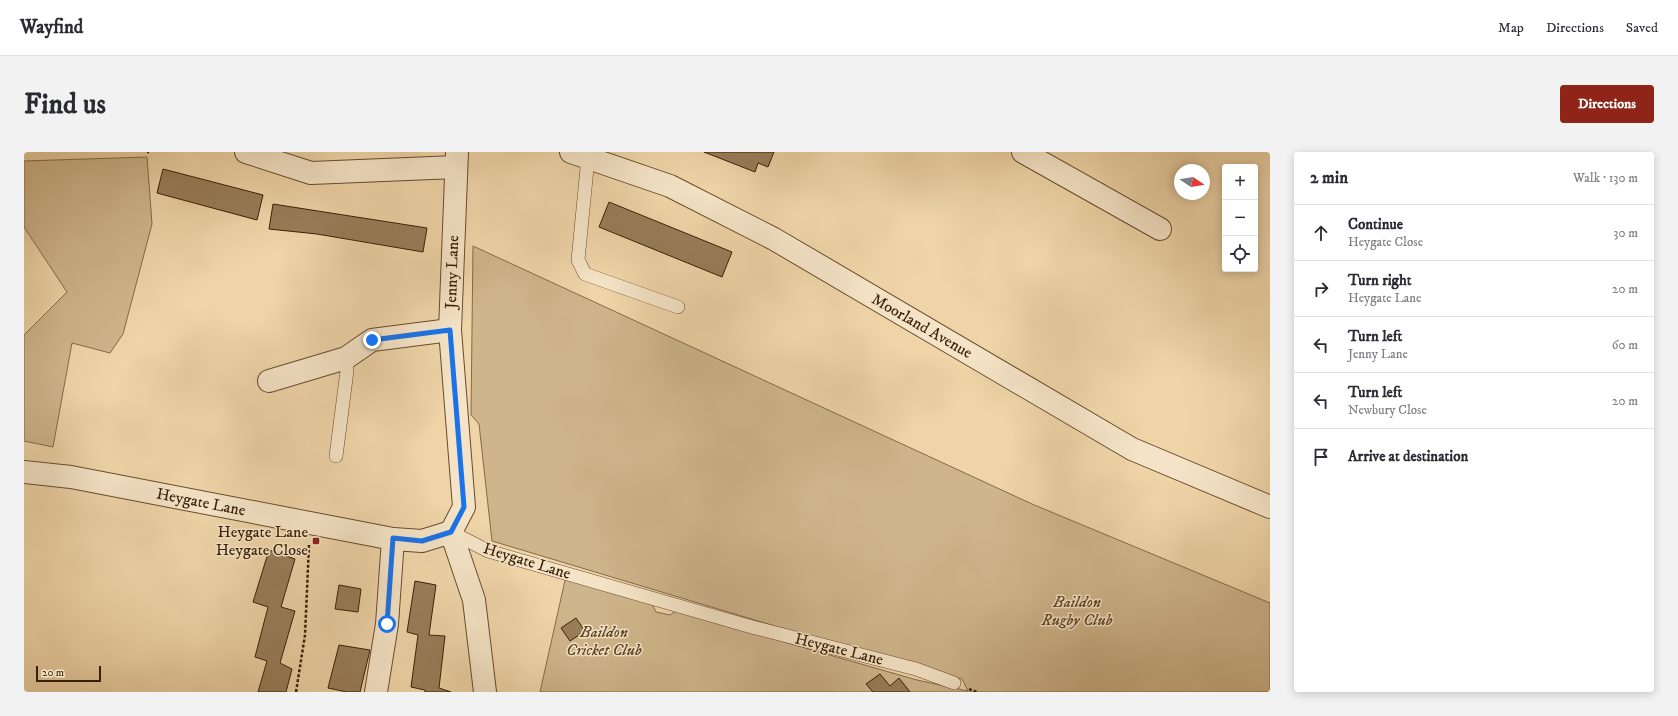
<!DOCTYPE html>
<html lang="en">
<head>
<meta charset="utf-8">
<style>
	body { margin:0; font-family:"IM FELL DW Pica",serif; background:#f2f2f3; color:#2b2b33 }
	.controls { position:absolute; right:12px; top:12px; display:grid; overflow:hidden; border-radius:4px; box-shadow:0 2px 10px #0003 }
	.controls button { width:36px; height:36px; display:grid; place-items:center; padding:0; border:0; border-bottom:1px solid #e1e1e2; background:#fff; color:#2b2b33; font:20px sans-serif }
	.compass { position:absolute; left:1150px; top:12px; width:36px; height:36px; border-radius:50%; background:#fff; box-shadow:0 2px 10px #0003; rotate:102deg }
	.scale { position:absolute; left:12px; bottom:10px; width:65px; box-sizing:border-box; padding-left:4px; border:2px solid #3a1f05; border-top:0; font-size:11px; line-height:14px; white-space:nowrap; color:#3a1f05; -webkit-text-stroke:3px #f4e3c6; paint-order:stroke }
	.stop { position:absolute; width:12px; height:12px; margin:-9px; border:3px solid #1a73e8; border-radius:50%; background:#fff }
	.stop.end { background:#1a73e8; border-color:#fff; box-shadow:0 1px 4px #0008 }
	.list { margin:0; padding:0; list-style:none }
	h2 { display:flex; justify-content:space-between; align-items:center; height:52px; margin:0; padding:0 16px; font-size:17px }
	h2 small { font-size:13px; font-weight:400; color:#7c7c81 }
	.list li { display:grid; grid-template-columns:26px 1fr auto; gap:12px; align-items:center; box-sizing:border-box; height:56px; padding:0 16px; border-top:1px solid #e1e1e2 }
	.list b { display:block; font-size:15px; white-space:nowrap }
	.list p { margin:0; font-size:13px; white-space:nowrap; color:#7c7c81 }
	.list em { font-size:13px; font-style:normal; color:#7c7c81 }
	.icon { flex:none; width:22px; height:22px; fill:none; stroke:currentColor; stroke-width:2; stroke-linecap:round; stroke-linejoin:round }
	.map { position:relative; flex:none; width:1246px; height:540px; overflow:hidden; border-radius:4px }
	header { display:flex; align-items:center; gap:24px; box-sizing:border-box; height:56px; padding:0 20px; background:#fff; border-bottom:1px solid #e1e1e2 }
	header strong { font-size:19px }
	nav { display:flex; gap:22px; margin-inline-start:auto; font-size:14px }
	.intro { display:flex; align-items:center; justify-content:space-between; box-sizing:border-box; height:96px; padding:0 24px }
	h1 { margin:0; font-size:28px }
	.button { padding:10px 18px; border-radius:4px; background:#8f2418; color:#fff; font-size:14px; font-weight:700 }
	main { display:flex; gap:24px; padding:0 24px }
	aside { flex:1; background:#fff; border-radius:4px; box-shadow:0 2px 10px #0003 }
	.map>svg:first-child { display:block }
</style>
</head>
<body>
<header>
<strong>Wayfind</strong>
<nav><a>Map</a><a>Directions</a><a>Saved</a></nav>
</header>
<div class="intro"><h1>Find us</h1><a class="button">Directions</a></div>
<main>
<div class="map">
<svg width="1246" height="540" viewBox="0 0 1246 540">
	<rect width="100%" height="100%" fill="#eed4a7"/>
	<filter id="stains"><feTurbulence type="fractalNoise" baseFrequency=".005" numOctaves="4"/><feColorMatrix values="0 0 0 0 .2 0 0 0 0 .09 0 0 0 0 .02 0 0 0 .5 -.17"/></filter>
	<radialGradient id="worn" r=".72"><stop offset=".6" stop-color="#630" stop-opacity="0"/><stop offset="1" stop-color="#630" stop-opacity=".3"/></radialGradient>
	<g fill="#cfb58b" stroke="#846a48">
		<polygon points="123,5 128,72 99,182 86,201 48,191 29,295 0,289 0,183 43,140 0,75 0,9"/>
		<polygon points="449,94 1008,352 1246,451 1246,540 516,540 542,424 628,452 632,460 646,463 652,459 893,528 944,539 938,527 804,490 468,389 455,272 447,263"/>
	</g>
	<g fill="#987d59" stroke="#3a1f05">
		<polygon points="680,0 750,0 744,15 734,11 731,20"/>
		<polygon points="139,17 239,43 233,68 133,41"/>
		<polygon points="585,50 708,100 698,125 575,75"/>
		<polygon points="249,52 403,76 399,100 293,82 245,77"/>
		<polygon points="245,398 271,407 257,455 271,459 256,511 268,517 262,540 234,540 243,509 231,505 244,455 229,450"/>
		<polygon points="391,429 412,433 405,483 421,484 415,536 427,540 401,540 401,538 387,535 394,483 383,480"/>
		<polygon points="315,433 337,437 334,460 311,457"/>
		<polygon points="552,466 561,479 546,489 537,476"/>
		<polygon points="315,493 346,498 336,540 323,540 304,536"/>
		<polygon points="856,522 866,534 875,526 886,540 849,540 842,532"/>
	</g>
	<g fill="none" stroke-linecap="round" stroke-linejoin="round">
		<defs>
			<g id="lane">
				<polyline points="564,6 554,108 561,122 654,155"/>
				<polyline points="312,304 323,219 322,206"/>
				<polyline points="427,380 464,399 728,475 892,517 930,531"/>
			</g>
			<g id="street">
				<polyline points="222,0 287,21 432,15"/>
				<polyline points="547,0 646,34 750,87 1108,297 1246,355"/>
				<polyline points="999,0 1136,77"/>
				<polyline points="245,229 322,206 348,188 426,178"/>
				<polyline points="0,320 47,325 369,387 398,389 427,380"/>
				<polyline points="427,380 440,355 426,178 433,0"/>
				<polyline points="427,380 450,448 461,540"/>
				<polyline points="352,540 363,472 369,387"/>
			</g>
		</defs>
		<use href="#lane" stroke="#674c2e" stroke-width="14"/>
		<use href="#street" stroke="#674c2e" stroke-width="24"/>
		<g stroke="#3a1f05" stroke-width="2.5" stroke-dasharray="3 2" stroke-linecap="butt">
			<polyline points="123,0 125,0"/>
			<polyline points="945,537 953,540"/>
			<polyline points="272,540 281,483 285,393"/>
		</g>
		<use href="#lane" stroke="#f4e3c6" stroke-width="13"/>
		<use href="#street" stroke="#f4e3c6" stroke-width="22"/>
	</g>
	<g fill="none" stroke-linecap="round" stroke-linejoin="round">
		<polyline stroke="#1a73e8" stroke-width="5" points="348,188 426,178 440,355 427,380 398,389 369,386 363,472"/>
	</g>
	<rect fill="#8f2418" stroke="#f4e3c6" stroke-width="1.5" x="288" y="385" width="8" height="8" rx="2"/>
	<g text-anchor="middle" dominant-baseline="central" stroke-width="3" stroke-linejoin="round" paint-order="stroke">
		<g font-size="16" fill="#3a1f05" stroke="#f4e3c6">
			<text transform="translate(428 120) rotate(-88)">Jenny Lane</text>
			<text transform="translate(898 174) rotate(30)">Moorland Avenue</text>
			<text transform="translate(177 350) rotate(11)">Heygate Lane</text>
			<text transform="translate(503 409) rotate(17)">Heygate Lane</text>
			<text transform="translate(815 497) rotate(14)">Heygate Lane</text>
		</g>
		<g font-size="16" fill="#3a1f05" stroke="#f4e3c6" text-anchor="end">
			<text x="284" y="380">Heygate Lane<tspan x="284" dy="18">Heygate Close</tspan></text>
		</g>
		<g font-size="16" font-style="italic" fill="#5f4426" stroke="#f4e3c6">
			<text x="1053" y="450">Baildon<tspan x="1053" dy="18">Rugby Club</tspan></text>
			<text x="580" y="480">Baildon<tspan x="580" dy="18">Cricket Club</tspan></text>
		</g>
	</g>
	<rect width="100%" height="100%" filter="url(#stains)"/>
	<rect width="100%" height="100%" fill="url(#worn)"/>
</svg>
<div class="controls">
<button>+</button>
<button>−</button>
<button><svg class="icon" aria-label="locate" viewBox="0 0 24 24"><circle cx="12" cy="12" r="6"/><path d="M12 2v4M12 18v4M2 12h4M18 12h4"/></svg></button>
</div>
<svg class="compass" viewBox="-18 -18 36 36"><path d="M0-13l5 13h-10z" fill="#e53935"/><path d="M0 13l5-13h-10z" fill="#7c7c81"/></svg>
<div class="scale">20 m</div>
<div class="stop" style="left:363px;top:472px"></div>
<div class="stop end" style="left:348px;top:188px"></div>
</div>
<aside>
<h2>2 min<small>Walk · 130 m</small></h2>
<ul class="list">
<li><svg class="icon" aria-label="ahead" viewBox="0 0 24 24"><path d="M12 20V5M6 11l6-6 6 6"/></svg><div><b>Continue</b><p>Heygate Close</p></div><em>30 m</em></li>
<li><svg class="icon" aria-label="right" viewBox="0 0 24 24"><path d="M7 20v-9h11M14 6l5 5-5 5"/></svg><div><b>Turn right</b><p>Heygate Lane</p></div><em>20 m</em></li>
<li><svg class="icon" aria-label="left" viewBox="0 0 24 24"><path d="M17 20v-9H6M10 6l-5 5 5 5"/></svg><div><b>Turn left</b><p>Jenny Lane</p></div><em>60 m</em></li>
<li><svg class="icon" aria-label="left" viewBox="0 0 24 24"><path d="M17 20v-9H6M10 6l-5 5 5 5"/></svg><div><b>Turn left</b><p>Newbury Close</p></div><em>20 m</em></li>
<li><svg class="icon" aria-label="arrive" viewBox="0 0 24 24"><path d="M6 21V4h12l-3 4 3 4H6"/></svg><div><b>Arrive at destination</b></div></li>
</ul>
</aside>
</main>
</body>
</html>
